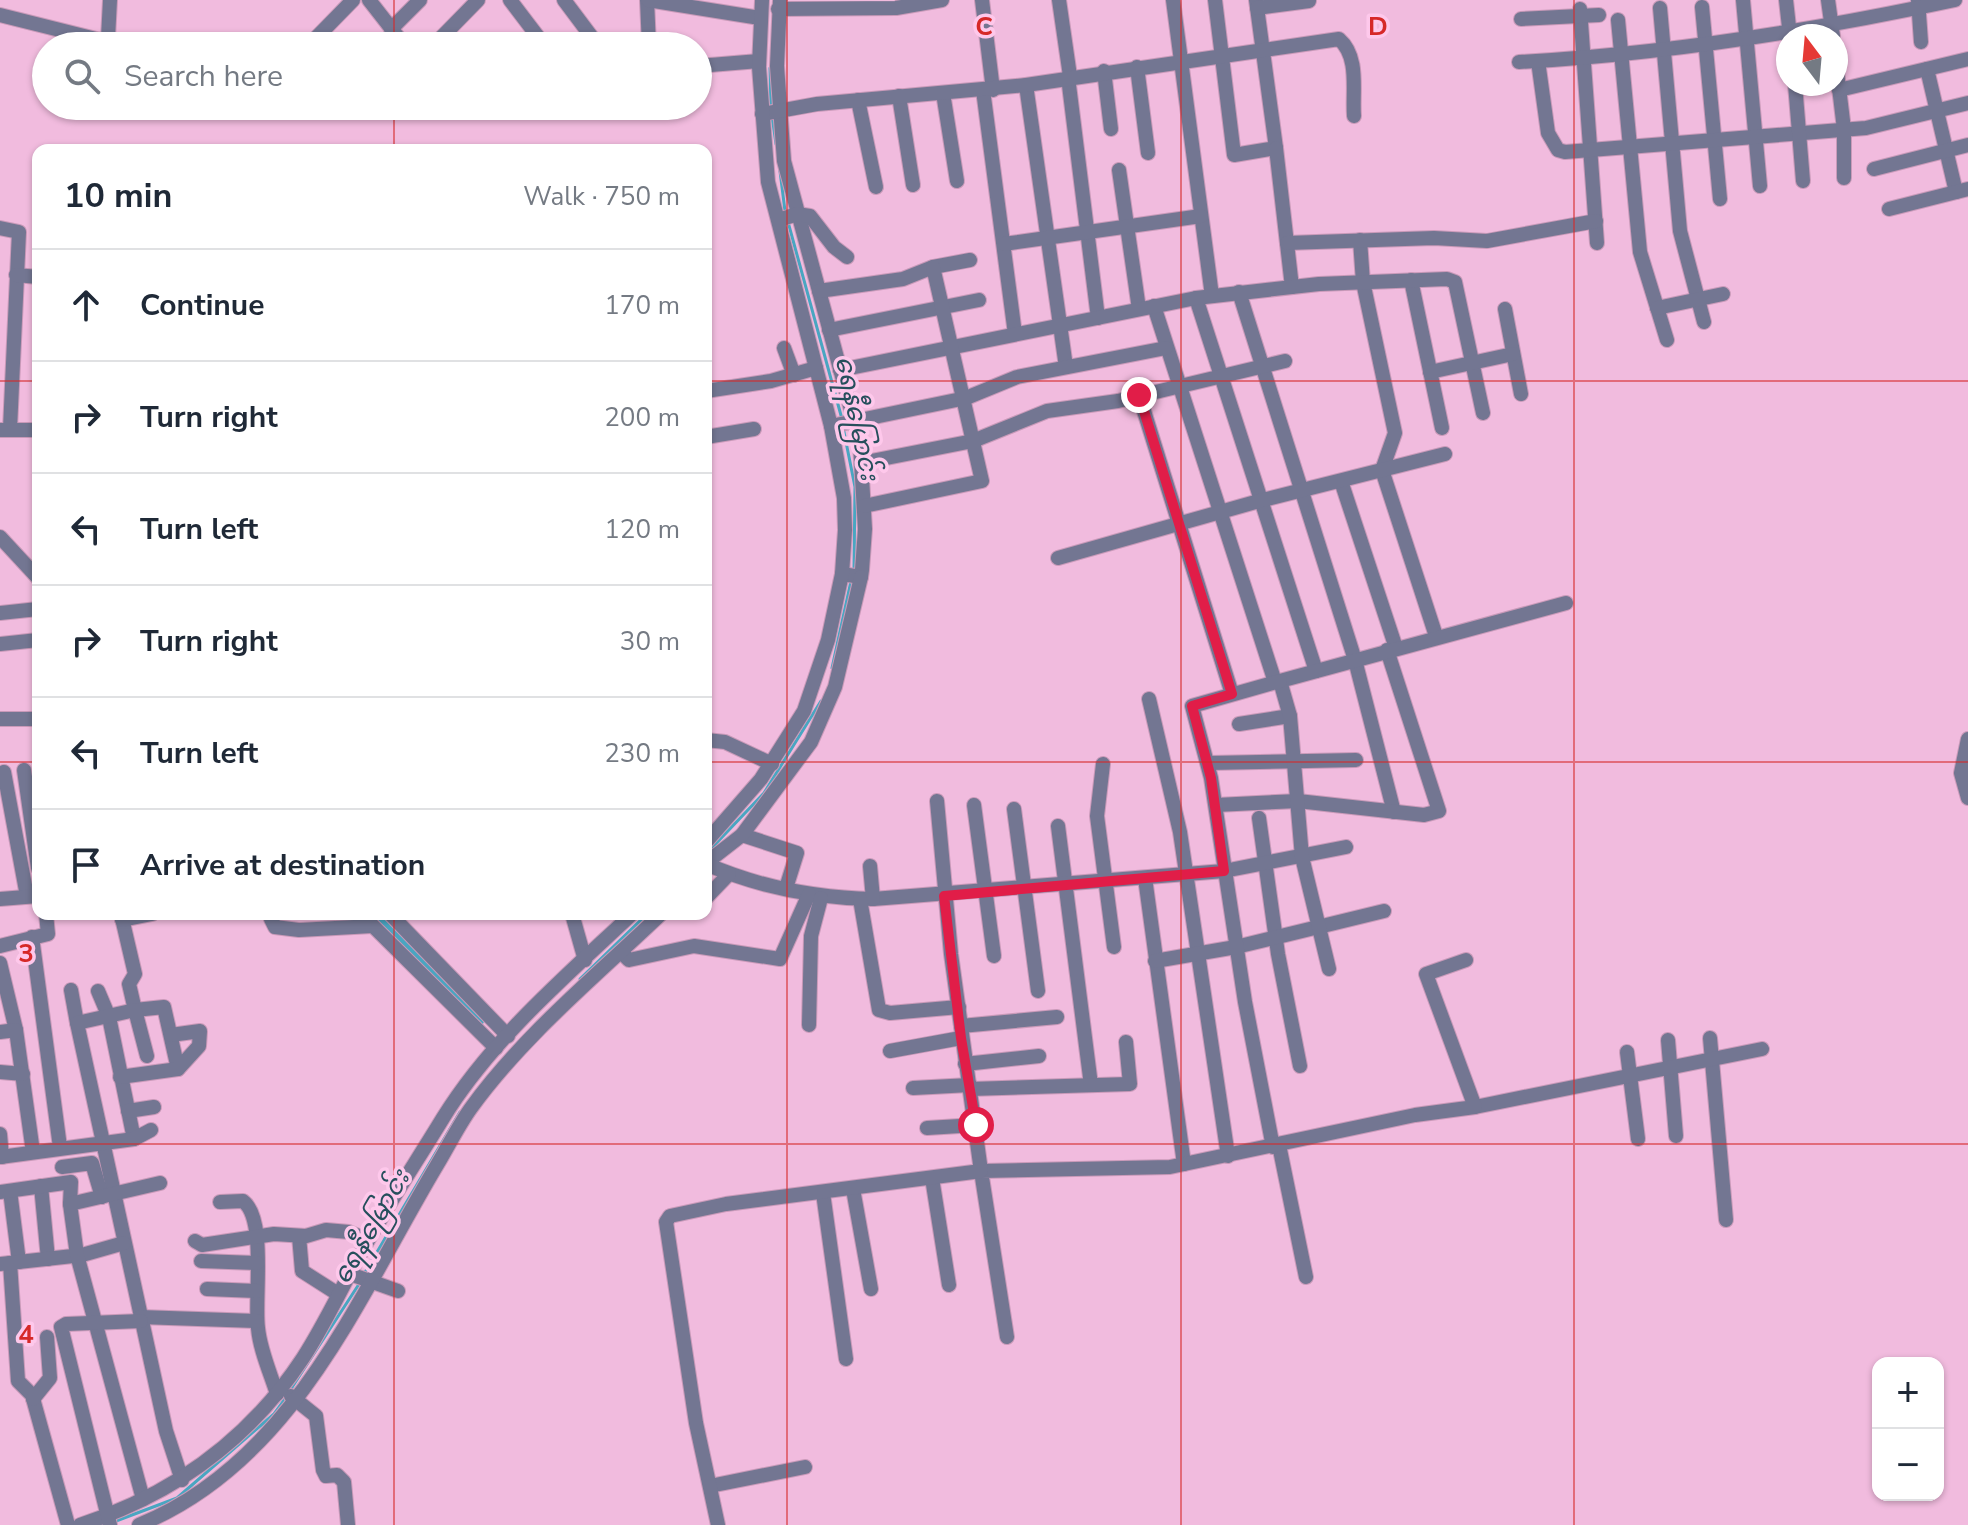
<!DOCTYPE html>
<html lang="en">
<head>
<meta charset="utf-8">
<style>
	body { margin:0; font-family:"Nunito Sans","Noto Sans Myanmar",sans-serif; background:#f6f6f7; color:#1f2937 }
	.controls { position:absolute; right:24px; bottom:24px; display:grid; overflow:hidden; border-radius:16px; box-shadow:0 2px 6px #0004 }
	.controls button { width:72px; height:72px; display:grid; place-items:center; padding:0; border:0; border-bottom:2px solid #e0e1e3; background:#fff; color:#1f2937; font:40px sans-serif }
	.compass { position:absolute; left:1776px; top:24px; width:72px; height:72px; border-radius:50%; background:#fff; box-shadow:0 2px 6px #0004; rotate:344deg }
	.stop { position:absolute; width:24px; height:24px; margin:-18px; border:6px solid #e11d48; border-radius:50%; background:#fff }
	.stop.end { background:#e11d48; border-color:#fff; box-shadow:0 2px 8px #0008 }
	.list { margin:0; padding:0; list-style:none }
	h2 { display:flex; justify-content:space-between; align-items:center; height:104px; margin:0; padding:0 32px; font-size:34px }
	h2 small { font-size:26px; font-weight:400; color:#747a83 }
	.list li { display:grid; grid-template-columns:52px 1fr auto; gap:24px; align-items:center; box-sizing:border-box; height:112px; padding:0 32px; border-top:2px solid #e0e1e3 }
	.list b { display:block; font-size:30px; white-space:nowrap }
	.list em { font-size:26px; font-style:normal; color:#747a83 }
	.icon { flex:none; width:44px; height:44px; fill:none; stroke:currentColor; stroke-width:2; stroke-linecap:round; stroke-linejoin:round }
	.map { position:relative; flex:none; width:1968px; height:1525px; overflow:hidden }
	.search { position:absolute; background:#fff; box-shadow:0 2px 6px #0004; left:32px; top:32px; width:680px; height:88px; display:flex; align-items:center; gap:20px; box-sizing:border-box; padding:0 28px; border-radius:44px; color:#747a83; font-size:30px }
	.panel { position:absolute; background:#fff; box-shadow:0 2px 6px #0004; left:32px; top:144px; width:680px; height:776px; border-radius:16px }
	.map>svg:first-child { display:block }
</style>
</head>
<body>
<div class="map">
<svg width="1968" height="1525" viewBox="0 0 1968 1525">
	<rect width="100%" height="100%" fill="#f1bbde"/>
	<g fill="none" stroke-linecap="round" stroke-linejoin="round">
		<g stroke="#49a6c1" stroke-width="3">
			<polyline points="770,68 771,108"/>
			<polyline points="772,116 776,144"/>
			<polyline points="780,171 785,211"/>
			<polyline points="788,222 842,419"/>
			<polyline points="843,427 855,487 854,570"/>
			<polyline points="832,668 851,581"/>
			<polyline points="706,854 764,793 821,701"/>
			<polyline points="580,979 647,914"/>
			<polyline points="364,1274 460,1112"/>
			<polyline points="289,1392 361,1281"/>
			<polyline points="116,1521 177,1498 274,1414 285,1399"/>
		</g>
		<polyline stroke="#49a6c1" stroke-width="10" points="374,914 479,1021"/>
		<defs>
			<g id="minor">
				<polyline points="369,0 405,46"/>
				<polyline points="510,0 545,46"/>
				<polyline points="564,0 594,40"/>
				<polyline points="647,0 649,46"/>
				<polyline points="648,0 760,18"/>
				<polyline points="780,0 777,66 784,161 860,443 865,529 862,570 861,577 842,574"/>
				<polyline points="982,0 993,90"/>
				<polyline points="1059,0 1070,76"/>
				<polyline points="1173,0 1212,296"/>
				<polyline points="1215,0 1234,155 1276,148 1256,0"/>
				<polyline points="1743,0 1760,186"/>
				<polyline points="1786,0 1790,36"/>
				<polyline points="1828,0 1833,36"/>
				<polyline points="1918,0 1921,42"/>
				<polyline points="1702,7 1720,199"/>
				<polyline points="1257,8 1309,1"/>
				<polyline points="1660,8 1680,231 1704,322"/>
				<polyline points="778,9 896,8 942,0"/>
				<polyline points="1580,9 1597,243"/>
				<polyline points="0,15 100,40 108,38 110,0"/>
				<polyline points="1521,19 1599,15"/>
				<polyline points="1618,20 1640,252 1667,340"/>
				<polyline points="391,29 420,0"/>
				<polyline points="314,40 353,0"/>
				<polyline points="433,46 478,0"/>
				<polyline points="1538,61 1548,133 1558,150 1565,152 1866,128 1968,103"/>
				<path d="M1519 62C1665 54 1811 31 1955 0"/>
				<polyline points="1836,63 1844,129 1844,178"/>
				<polyline points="698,66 759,61"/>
				<polyline points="1137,67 1148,153"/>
				<polyline points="1927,69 1956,192"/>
				<polyline points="1104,71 1111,129"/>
				<polyline points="1068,77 1098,318"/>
				<polyline points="1795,84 1803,181"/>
				<polyline points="1026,85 1066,367"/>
				<polyline points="983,90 1015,334"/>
				<polyline points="1839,90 1968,59"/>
				<polyline points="943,93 957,181"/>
				<polyline points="899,96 913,185"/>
				<polyline points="858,100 876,187"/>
				<path d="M762 114 817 104 1026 85 1339 39C1360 57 1352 92 1354 116"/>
				<polyline points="1276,148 1292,287"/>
				<polyline points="1874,169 1968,145"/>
				<polyline points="1119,170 1139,309"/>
				<polyline points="1889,209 1968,189"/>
				<polyline points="779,220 797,214 810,216 834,247 847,257"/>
				<polyline points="0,228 19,232 10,429"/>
				<polyline points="1360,240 1363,282 1395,433 1382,470 1436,636"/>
				<polyline points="1287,243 1434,238 1487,241 1596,221"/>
				<polyline points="1004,244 1201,216"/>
				<polyline points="16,275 38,277"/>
				<polyline points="1411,280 1442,428"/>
				<polyline points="819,291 903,279 933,267 970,260"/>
				<polyline points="1239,292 1355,660 1394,812"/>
				<polyline points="1196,298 1316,671"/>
				<polyline points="1154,306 1275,682"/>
				<polyline points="1657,308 1723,294"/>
				<polyline points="1505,309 1521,394"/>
				<polyline points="829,330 979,300"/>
				<polyline points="784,348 794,375"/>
				<polyline points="840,370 1196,298 1319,284 1447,279 1455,282 1483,413"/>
				<polyline points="1430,372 1513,354"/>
				<polyline points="706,391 771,381 816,368"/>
				<polyline points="1139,395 1232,694"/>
				<polyline points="831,426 966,398 1017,377 1166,348"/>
				<polyline points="0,430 38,430"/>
				<polyline points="706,437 754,429"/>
				<polyline points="861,463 973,441 1047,411 1118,401 1285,361"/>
				<polyline points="1341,481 1396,648"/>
				<polyline points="864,506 982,481 933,267"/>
				<polyline points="0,537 38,578"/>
				<polyline points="1058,558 1259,501 1445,454"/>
				<polyline points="0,613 38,609"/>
				<polyline points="0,644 38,640"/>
				<polyline points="1149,699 1180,832 1228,1156"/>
				<polyline points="0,719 38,719"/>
				<polyline points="1239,724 1290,716"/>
				<polyline points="1968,739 1961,773 1968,798"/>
				<polyline points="706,740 725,742 772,764"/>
				<polyline points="1208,763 1356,760"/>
				<polyline points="1103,764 1097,816 1114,947"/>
				<polyline points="24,770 38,868"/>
				<polyline points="4,772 27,896"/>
				<polyline points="974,805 994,956"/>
				<polyline points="1216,805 1298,801 1424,815 1439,811 1387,650"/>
				<polyline points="1014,809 1038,991"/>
				<polyline points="1259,818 1278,954 1300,1066"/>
				<polyline points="1058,826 1091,1085"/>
				<polyline points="742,835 797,853 786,888"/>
				<polyline points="706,842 761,779 804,711 828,640 842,574 845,530 844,498 831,426 768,182 759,67 762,0"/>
				<polyline points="706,863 742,835 811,742 835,687 861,577"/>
				<path d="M706 864C759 887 816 898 873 899L1224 871 1346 847"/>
				<polyline points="870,866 873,899"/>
				<polyline points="1145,878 1184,1164"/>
				<polyline points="706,898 729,874"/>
				<polyline points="0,899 38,896"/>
				<polyline points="860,899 879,1010 890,1013 959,1007"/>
				<polyline points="121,914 135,974 129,984 135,1010 164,1007 178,1069"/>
				<polyline points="274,914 271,919 275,927 299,930 372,926"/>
				<polyline points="361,914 496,1048"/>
				<polyline points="390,914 508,1036"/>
				<polyline points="572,914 585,960"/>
				<polyline points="122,920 152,914"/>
				<polyline points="32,937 60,1147"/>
				<polyline points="0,946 48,934 46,914"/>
				<polyline points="621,952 629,960 694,946 780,959 809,894"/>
				<polyline points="1155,961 1236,947 1384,911"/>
				<polyline points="0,963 16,1030"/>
				<polyline points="1329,969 1302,857 1290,716 1280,681 1566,603"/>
				<polyline points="71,990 77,1023"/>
				<polyline points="98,991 109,1017 134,1139"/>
				<polyline points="809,1025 811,936 821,898"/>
				<polyline points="961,1026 1057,1017"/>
				<polyline points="0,1032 16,1030 33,1152"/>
				<polyline points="1710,1038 1726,1220"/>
				<polyline points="1668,1040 1676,1136"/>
				<polyline points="890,1051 961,1038"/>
				<polyline points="1627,1052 1638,1139"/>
				<polyline points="147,1056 135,1010 77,1023 166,1431 182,1480"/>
				<polyline points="965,1064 1039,1056"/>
				<polyline points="0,1072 23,1074"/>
				<polyline points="120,1077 178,1069 199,1046 200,1031 171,1035"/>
				<polyline points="913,1088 970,1085"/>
				<polyline points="970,1089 1130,1084 1126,1042"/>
				<polyline points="1475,1107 1762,1049"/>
				<polyline points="128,1111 154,1107"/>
				<polyline points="927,1128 976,1125"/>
				<polyline points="0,1134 2,1157"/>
				<polyline points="1279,1145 1306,1277"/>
				<polyline points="1273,1147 1245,1002 1211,778 1192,706 1280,681"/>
				<polyline points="0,1157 134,1139 151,1130"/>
				<polyline points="62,1167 92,1163 102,1197"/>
				<polyline points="932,1178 949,1285"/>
				<polyline points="41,1186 48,1259"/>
				<polyline points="853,1189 871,1289"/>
				<polyline points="10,1191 19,1262"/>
				<polyline points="0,1192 71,1182 70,1204"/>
				<polyline points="823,1193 846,1359"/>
				<path d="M220 1202 243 1201C267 1219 254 1299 258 1328 260 1350 270 1372 277 1394"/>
				<polyline points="299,1236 302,1271 338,1294"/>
				<polyline points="195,1241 202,1245 274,1234 306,1236 326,1230 349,1232 368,1240"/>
				<polyline points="201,1261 257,1263"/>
				<polyline points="10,1263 18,1381 32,1395 68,1525"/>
				<polyline points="0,1264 82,1255 124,1243"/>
				<polyline points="350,1274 398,1291"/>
				<polyline points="207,1289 257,1291"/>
				<polyline points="140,1317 257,1321"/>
				<polyline points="1007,1337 981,1171 1170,1167 1415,1115 1475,1107 1426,974 1466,960"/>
				<polyline points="291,1396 316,1416 323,1470 326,1476 337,1475 344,1482 348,1525"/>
				<polyline points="33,1399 50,1378 47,1337"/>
				<polyline points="710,1486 805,1467"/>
				<polyline points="143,1499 77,1255 70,1204 160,1183"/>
				<path d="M80 1525C172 1495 249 1440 303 1358 327 1321 345 1280 367 1242 391 1200 418 1159 443 1118 491 1040 566 976 632 914"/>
				<polyline points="110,1525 61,1327 66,1324 141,1321"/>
				<path d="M139 1525C293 1462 357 1299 437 1165 448 1147 458 1126 471 1108 524 1035 596 976 661 914"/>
				<polyline points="718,1525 696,1423 666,1222 670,1216 726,1204 981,1171 951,954 937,801"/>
			</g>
		</defs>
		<use href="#minor" stroke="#c99ab9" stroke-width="16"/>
		<use href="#minor" stroke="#737692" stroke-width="14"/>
	</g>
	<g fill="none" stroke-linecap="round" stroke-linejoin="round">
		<polyline stroke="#e11d48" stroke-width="10" points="976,1125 961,1038 944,896 1224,871 1211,778 1192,706 1232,694 1139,395"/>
	</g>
	<path fill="none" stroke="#d62828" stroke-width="2" stroke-opacity="0.55" d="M394 0V46M787 0V1525M1181 0V1525M1574 0V1525M394 106V150M0 381H38M706 381H1968M0 762H38M706 762H1968M394 914V1525M0 1144H1968"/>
	<g text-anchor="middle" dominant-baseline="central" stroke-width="7" stroke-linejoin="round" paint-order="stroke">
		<g font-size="26" font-style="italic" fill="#264f5c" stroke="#fec8eb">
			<text transform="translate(857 418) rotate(78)">ရေနီမြောင်း</text>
			<text transform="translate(371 1227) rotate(-60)">ရေနီမြောင်း</text>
		</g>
	</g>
	<g font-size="26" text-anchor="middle" font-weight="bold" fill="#d62828" stroke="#fec8eb" stroke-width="7" stroke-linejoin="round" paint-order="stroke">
		<text x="984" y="35">C</text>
		<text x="1378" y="35">D</text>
		<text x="26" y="962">3</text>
		<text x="26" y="1343">4</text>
	</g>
</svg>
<div class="controls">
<button>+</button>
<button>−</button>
</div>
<svg class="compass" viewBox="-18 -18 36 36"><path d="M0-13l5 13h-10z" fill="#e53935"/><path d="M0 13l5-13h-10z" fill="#747a83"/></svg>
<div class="stop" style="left:976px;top:1125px"></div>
<div class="stop end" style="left:1139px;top:395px"></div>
<div class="search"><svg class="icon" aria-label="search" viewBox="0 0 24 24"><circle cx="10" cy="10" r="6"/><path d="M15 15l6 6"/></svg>Search here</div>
<section class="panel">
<h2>10 min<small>Walk · 750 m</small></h2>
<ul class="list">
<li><svg class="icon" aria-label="ahead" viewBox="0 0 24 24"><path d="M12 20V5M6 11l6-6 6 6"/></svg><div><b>Continue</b></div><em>170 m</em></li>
<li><svg class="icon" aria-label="right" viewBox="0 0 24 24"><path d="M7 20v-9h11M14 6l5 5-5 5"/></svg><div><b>Turn right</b></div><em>200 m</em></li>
<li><svg class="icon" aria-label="left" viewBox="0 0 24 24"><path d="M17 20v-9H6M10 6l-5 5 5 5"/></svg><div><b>Turn left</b></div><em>120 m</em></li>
<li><svg class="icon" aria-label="right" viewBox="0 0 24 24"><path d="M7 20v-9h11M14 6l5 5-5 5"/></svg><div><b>Turn right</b></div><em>30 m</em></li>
<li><svg class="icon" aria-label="left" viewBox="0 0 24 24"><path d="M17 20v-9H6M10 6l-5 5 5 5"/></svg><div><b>Turn left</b></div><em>230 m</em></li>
<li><svg class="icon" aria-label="arrive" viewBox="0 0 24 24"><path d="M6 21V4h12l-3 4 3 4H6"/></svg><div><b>Arrive at destination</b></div></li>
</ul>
</section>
</div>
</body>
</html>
